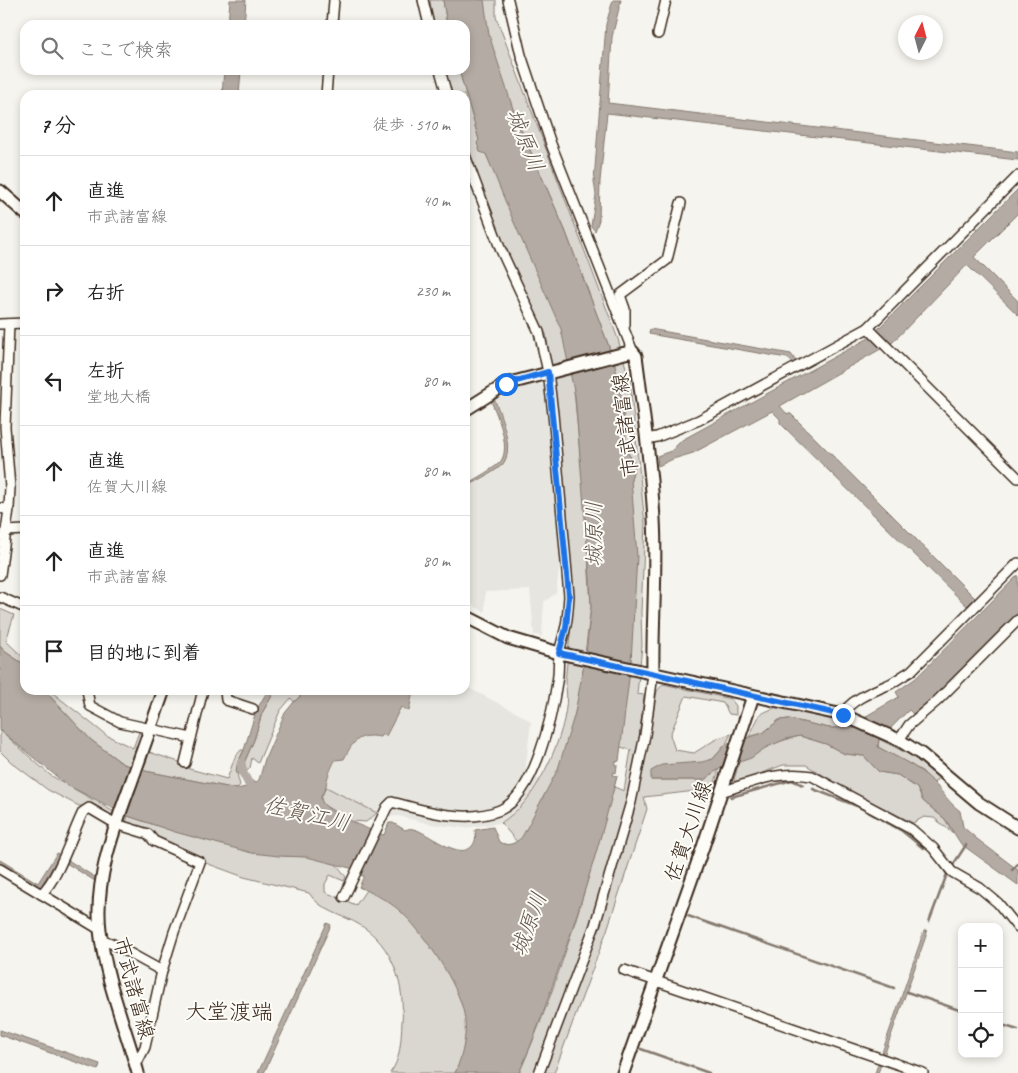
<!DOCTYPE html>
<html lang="ja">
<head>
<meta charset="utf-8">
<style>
	body { margin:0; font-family:Caveat,"Klee One",sans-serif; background:#f2f2f2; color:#222 }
	.controls { position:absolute; right:15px; bottom:15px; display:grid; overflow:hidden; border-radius:10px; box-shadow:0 2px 8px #0003 }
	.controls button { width:45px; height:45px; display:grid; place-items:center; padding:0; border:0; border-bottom:1px solid #e0e0e0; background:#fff; color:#222; font:25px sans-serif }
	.compass { position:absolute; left:898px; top:15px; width:45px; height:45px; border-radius:50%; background:#fff; box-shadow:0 2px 8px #0003; rotate:6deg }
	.stop { position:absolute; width:15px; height:15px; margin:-11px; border:4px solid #1a73e8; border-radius:50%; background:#fff }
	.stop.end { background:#1a73e8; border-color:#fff; box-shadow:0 1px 5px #0008 }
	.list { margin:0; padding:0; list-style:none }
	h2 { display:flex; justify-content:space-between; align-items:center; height:65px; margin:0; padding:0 20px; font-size:21px }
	h2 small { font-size:16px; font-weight:400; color:#767676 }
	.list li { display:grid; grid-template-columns:32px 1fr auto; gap:15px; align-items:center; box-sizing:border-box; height:90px; padding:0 20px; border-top:1px solid #e0e0e0 }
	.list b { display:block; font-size:19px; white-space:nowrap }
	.list p { margin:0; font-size:16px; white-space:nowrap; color:#767676 }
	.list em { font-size:16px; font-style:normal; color:#767676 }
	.icon { flex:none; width:28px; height:28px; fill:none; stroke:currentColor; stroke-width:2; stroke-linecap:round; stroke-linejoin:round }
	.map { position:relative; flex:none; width:1018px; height:1073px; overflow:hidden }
	.search { position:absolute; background:#fff; box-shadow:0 2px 8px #0003; left:20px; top:20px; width:450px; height:55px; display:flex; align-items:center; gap:12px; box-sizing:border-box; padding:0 18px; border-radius:15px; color:#767676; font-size:19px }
	.panel { position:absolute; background:#fff; box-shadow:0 2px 8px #0003; left:20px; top:90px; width:450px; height:605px; border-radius:15px }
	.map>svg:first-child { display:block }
</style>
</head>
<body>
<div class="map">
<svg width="1018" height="1073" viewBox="0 0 1018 1073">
	<rect width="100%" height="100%" fill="#f5f4ee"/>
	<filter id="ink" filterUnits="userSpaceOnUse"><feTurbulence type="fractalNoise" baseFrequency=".02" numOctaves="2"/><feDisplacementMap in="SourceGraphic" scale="10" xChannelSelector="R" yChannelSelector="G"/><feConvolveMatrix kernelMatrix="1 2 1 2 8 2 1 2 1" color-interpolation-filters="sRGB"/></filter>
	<g filter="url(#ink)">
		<g fill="#e7e5df">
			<polygon points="532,379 544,386 550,407 562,547 556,593 544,602 542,636 534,635 530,590 485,592 485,612 465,601 465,488 502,464 507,453 506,429 494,398 505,389"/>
			<polygon points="465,686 523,716 531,722 525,773 540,780 523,804 501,823 464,828 431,824 398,816 385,817 326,787 326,780 335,760 344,759 350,747 359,738 369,735 380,737 382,734 386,736 401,706 409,710 413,690 465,690"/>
		</g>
		<g fill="#dad6d0" stroke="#8a8077">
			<polygon points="430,0 443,0 447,25 433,25"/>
			<path d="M479 0H496V17L618 339 630 382 645 524 641 612 642 646 637 694 644 695 636 767 643 768 657 691 663 684 731 699 736 706V715L729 714 723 703 686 696 670 735 675 750 694 753 718 738 731 734 726 744 713 759 651 780H704L719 769 713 789 644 797 647 809 607 930 554 1073H519C562 978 589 876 617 776L614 787 624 791 631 750 621 747 616 751 631 479 634 468V462L627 452 625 428 614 360 565 230 516 118 485 34Z"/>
			<path d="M445 70H459L479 140 567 317 585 505 591 606 581 686 575 713 553 854 503 844 510 845 517 842 501 823C509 817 518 810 524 803 546 777 574 716 565 682L574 597 557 408 546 334 503 246 465 142V95H452Z"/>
			<polygon points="0,609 14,615 6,641 25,659 25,665 4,651 0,646"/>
			<path d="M44 690H49L106 735 133 748 139 732 142 734 135 758 146 763 149 752 179 762 182 767 227 779 235 757 241 750H244C236 766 235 769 240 785L237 789 145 771 123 764 91 740Z"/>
			<polygon points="277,690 307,690 294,702 291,698 280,711 258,763 252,758 250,768 246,772 244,763 254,740 262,713 273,694"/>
			<polygon points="779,706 836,719 855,728 829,728 789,719 779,720 763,733 749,737 760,714"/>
			<polygon points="0,730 50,775 114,812 112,816 90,806 79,806 48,790 11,762 0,751"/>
			<path d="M800 736 826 744 845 754 864 756 879 772 898 775 917 788 923 801 945 819 953 833 934 818 924 817 913 823 845 788 806 765H783L736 783 734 780 739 762C750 758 755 754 765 748 775 742 788 739 800 736Z"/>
			<polygon points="879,739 912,756 939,777 934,783 922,771 878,747"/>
			<polygon points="326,787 377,813 366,822 351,821 322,804 321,798"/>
			<path d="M128 816C177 833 226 847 277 855 293 858 319 854 334 863 338 865 343 873 346 877L344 881 330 875 325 884V892L356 905 366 890 359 887 407 902 470 1010 459 1073H390C401 1060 401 1038 402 1022 405 985 393 945 360 925 344 915 320 911 309 893L244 877 203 862 155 840 151 832 126 822Z"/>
		</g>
		<g fill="#b4aca4" stroke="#84786e">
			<polygon points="230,0 246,0 244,25 228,25"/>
			<path d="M443 0H484L489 35 516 118 565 230 614 360 621 396 627 452 634 462V468L631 479 637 556 631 662 619 761 615 762V765H617L616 773 614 772 613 775 617 776C600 843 580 908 557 973 545 1007 534 1040 519 1073H455C464 1052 469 1028 462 1006 454 978 421 929 399 910 387 900 373 893 359 887L364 876 360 875 368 852 377 833 384 835 389 823H393L405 830C408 829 410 828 413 829 427 831 460 863 473 845 476 840 476 836 475 830L493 827 499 842C508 847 515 844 522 837L558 769 575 713 586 653 591 606 590 579 575 396 561 329 513 220 486 154 480 152 477 143 479 140 459 70H465V25H447Z"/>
			<polygon points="613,0 621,0 612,37 608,103 1018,152 1018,160 607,113 600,181 599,220 595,231 591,226 596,195 594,181 606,24"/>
			<polygon points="224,70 241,70 239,95 222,95"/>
			<polygon points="1018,189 1018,213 974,257 1018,301 1018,315 967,265 893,342 780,406 786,413 791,414 975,598 967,606 780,423 780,419 772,411 693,453 673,459 658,466 657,456 671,451 682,440 869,338"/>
			<polygon points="650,329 791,354 797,363 794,365 791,361 787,358 649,334"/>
			<path d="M494 398C500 414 516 450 502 465 492 474 476 481 465 488V485C473 480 497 467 501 461 511 446 497 415 491 401Z"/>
			<path d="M1018 575V613L935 697 913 714 909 710C898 720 890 730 879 739L878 747C892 755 909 762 922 772 937 782 945 800 960 811L963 827 977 839 1018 870V885L961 844 945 819 923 801 917 788 898 775 879 772 864 756 845 754 826 744 800 736 786 739 765 748 751 758 719 769 704 780H651V771L662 765 702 762 713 759 726 744 763 733 779 720 789 719 829 728H855L868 715 899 697 896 692 916 678Z"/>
			<path d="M0 646 4 651 25 665V690H44L91 740 123 764 145 771 237 789 246 787 245 783 251 780 255 783 259 780 265 759 285 713 294 702 307 690H413L409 711 401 707 386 736 382 734 380 737C359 733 353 741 344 759L335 760C331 769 327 776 326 786 325 790 322 793 321 797 319 810 362 826 373 831L354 869 307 857 279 856 252 853 175 832 128 816 67 785 0 730Z"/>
			<polygon points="268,690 277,690 273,694 262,713 254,740 244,763 246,772 240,775 236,772 237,765 244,750 256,711"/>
			<polygon points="57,853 96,878 95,881 58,858 40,888 0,864 0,860 38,883"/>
			<polygon points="327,923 331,925 264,1073 258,1073"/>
			<polygon points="926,930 927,933 878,1073 875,1073 924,931"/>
			<polygon points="0,1030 100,1064 98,1070 0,1035"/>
		</g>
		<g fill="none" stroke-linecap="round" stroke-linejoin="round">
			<g stroke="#84786e" stroke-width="2.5">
				<polyline points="813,789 857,806 902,831 923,848"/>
				<polyline points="731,797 792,780 803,785"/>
				<polyline points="953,865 966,845"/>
				<polyline points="1012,870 1018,864"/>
				<polyline points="688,916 894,988"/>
				<polyline points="929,922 947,874 937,859 932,855"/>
				<polyline points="907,992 962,1011"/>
				<polyline points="999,1024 1018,1030"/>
				<polyline points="641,1049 709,1073"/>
			</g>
			<polyline stroke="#b4aca4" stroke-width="9" points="241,763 243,773 253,792"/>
			<defs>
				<g id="minor">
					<polyline points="423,0 429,25"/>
					<polyline points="508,0 521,55 551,144 633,352"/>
					<polyline points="332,25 334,0"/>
					<polyline points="658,34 666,0"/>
					<polyline points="440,70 447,95"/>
					<polyline points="326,95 328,70"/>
					<polyline points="0,324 25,323"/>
					<polyline points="625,325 625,309 620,295 667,260 681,203"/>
					<polyline points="868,328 1018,478"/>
					<polyline points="646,439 657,437 699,420 868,328 1018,176"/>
					<polyline points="0,508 5,509"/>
					<polyline points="6,531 25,530"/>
					<polyline points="0,575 9,509 10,487 5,427 9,324"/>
					<polyline points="0,597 25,608"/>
					<polyline points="87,690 90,706 120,722 191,738"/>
					<polyline points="225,690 226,700 253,709"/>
					<path d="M843 715C848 700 876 690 890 684 897 680 904 675 911 671L1018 563"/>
					<polyline points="899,740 909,725 937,701 1018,620"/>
					<polyline points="185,763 203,690"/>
					<path d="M721 792C753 782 778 770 812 776L911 829 933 848 952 872 980 888 998 903 1018 928"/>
					<polyline points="0,869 99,929"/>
					<path d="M41 894C59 878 72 834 83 812L89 808 116 824 148 834 154 841 200 862 174 932 162 971 145 1047 136 1065"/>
					<path d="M344 897 387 807 392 802C425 811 467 824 500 810 535 795 552 716 557 682 559 673 558 664 559 655 560 647 563 638 565 630 568 619 568 607 569 596L553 414 548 372 539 332 500 248 465 155"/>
					<polyline points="101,939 113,944 162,971"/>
					<polyline points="624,970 923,1073"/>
					<polyline points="539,1073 595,925 631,802 645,735 653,674"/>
				</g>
				<g id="major">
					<polyline points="0,191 25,213"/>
					<path d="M465 410 506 384 629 352H633L636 356C643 410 651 464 654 519 657 570 652 622 653 674"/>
					<polyline points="465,616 508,638 559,653 843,715 899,740 921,754 979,803 1018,828"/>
					<path d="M138 1073C125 1026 105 979 100 930 94 880 114 829 131 783 142 752 153 721 164 690"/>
					<polyline points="623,1073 703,847 753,696"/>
				</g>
			</defs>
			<use href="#minor" stroke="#3b2a1e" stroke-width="12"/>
			<use href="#major" stroke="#3b2a1e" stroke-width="15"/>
			<use href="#minor" stroke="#fdfcf7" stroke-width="9"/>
			<use href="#major" stroke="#fdfcf7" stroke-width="11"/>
		</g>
	</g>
	<g fill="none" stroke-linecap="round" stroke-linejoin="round" filter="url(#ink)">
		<polyline stroke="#1a73e8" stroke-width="6" points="506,384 548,372 569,596 566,628 559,653 843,715"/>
	</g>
	<g text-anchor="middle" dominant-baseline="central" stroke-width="4" stroke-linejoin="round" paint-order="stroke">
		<g font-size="21" fill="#3b2a1e" stroke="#fdfcf7">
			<text transform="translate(625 425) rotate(-96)">市武諸富線</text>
			<text transform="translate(688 831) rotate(-71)">佐賀大川線</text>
			<text transform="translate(134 988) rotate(75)">市武諸富線</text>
		</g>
		<g font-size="22" font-style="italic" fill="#65584d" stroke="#fdfcf7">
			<text transform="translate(525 140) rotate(68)">城原川</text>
			<text transform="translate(594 534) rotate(-90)">城原川</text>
			<text transform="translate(307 814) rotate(13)">佐賀江川</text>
			<text transform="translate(529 924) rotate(-70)">城原川</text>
		</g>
		<g font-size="22" fill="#3b2a1e" stroke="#fdfcf7">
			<text x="229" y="1012">大堂渡端</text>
		</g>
	</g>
</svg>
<div class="controls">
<button>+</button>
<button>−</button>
<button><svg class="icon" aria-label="locate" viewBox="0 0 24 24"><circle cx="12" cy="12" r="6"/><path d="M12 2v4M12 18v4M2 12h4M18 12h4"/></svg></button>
</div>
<svg class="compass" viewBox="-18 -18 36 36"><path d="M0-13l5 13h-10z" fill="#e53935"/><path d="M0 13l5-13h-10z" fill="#767676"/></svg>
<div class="stop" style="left:506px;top:384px"></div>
<div class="stop end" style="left:843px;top:715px"></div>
<div class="search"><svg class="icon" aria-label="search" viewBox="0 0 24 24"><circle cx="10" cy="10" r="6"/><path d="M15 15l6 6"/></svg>ここで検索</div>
<section class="panel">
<h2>7 分<small>徒歩 · 510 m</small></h2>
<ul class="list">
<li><svg class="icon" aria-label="ahead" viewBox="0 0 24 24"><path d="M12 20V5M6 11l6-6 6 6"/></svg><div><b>直進</b><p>市武諸富線</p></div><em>40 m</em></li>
<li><svg class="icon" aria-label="right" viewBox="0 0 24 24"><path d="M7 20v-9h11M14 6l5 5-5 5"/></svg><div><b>右折</b></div><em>230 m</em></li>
<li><svg class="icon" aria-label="left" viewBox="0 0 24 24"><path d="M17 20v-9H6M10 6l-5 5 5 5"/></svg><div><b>左折</b><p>堂地大橋</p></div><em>80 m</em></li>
<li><svg class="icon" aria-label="ahead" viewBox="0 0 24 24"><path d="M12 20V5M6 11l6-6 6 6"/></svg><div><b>直進</b><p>佐賀大川線</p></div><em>80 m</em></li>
<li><svg class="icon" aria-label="ahead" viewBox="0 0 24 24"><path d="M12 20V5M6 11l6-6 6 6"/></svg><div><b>直進</b><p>市武諸富線</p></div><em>80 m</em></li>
<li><svg class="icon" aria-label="arrive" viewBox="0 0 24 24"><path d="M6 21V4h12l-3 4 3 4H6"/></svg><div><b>目的地に到着</b></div></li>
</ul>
</section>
</div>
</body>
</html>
